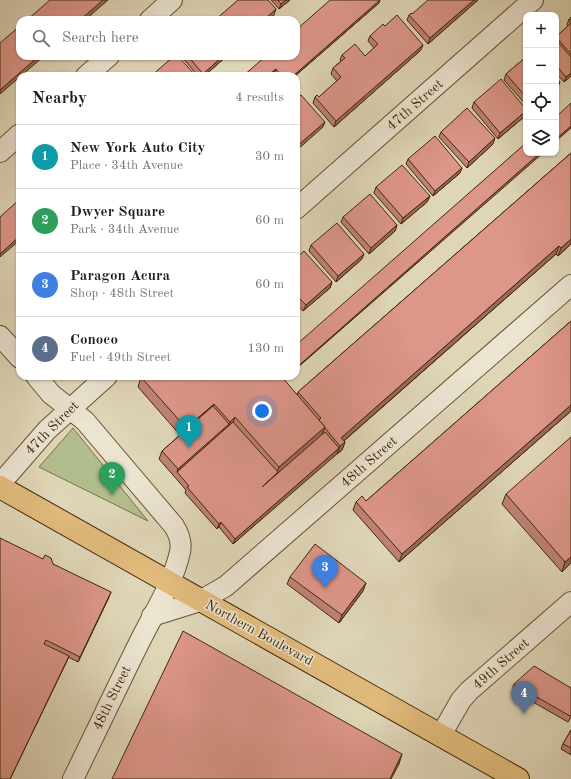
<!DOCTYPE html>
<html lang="en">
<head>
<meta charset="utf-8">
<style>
	body { margin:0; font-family:"Old Standard TT",serif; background:#f6f6f6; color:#202124 }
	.controls { position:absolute; right:12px; top:12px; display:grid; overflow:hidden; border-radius:8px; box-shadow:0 1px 3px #0004 }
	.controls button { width:36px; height:36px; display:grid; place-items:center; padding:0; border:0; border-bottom:1px solid #e0e0e0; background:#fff; color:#202124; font:20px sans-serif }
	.you { position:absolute; left:262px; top:411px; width:14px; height:14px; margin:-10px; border:3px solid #fff; border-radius:50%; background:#1a73e8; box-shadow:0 0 0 6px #1a73e833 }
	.badge { display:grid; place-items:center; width:26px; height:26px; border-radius:50%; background:#8f2418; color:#fff; font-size:13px; font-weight:700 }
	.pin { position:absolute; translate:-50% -33px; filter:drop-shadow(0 1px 2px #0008) }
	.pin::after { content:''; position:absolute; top:21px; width:14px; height:12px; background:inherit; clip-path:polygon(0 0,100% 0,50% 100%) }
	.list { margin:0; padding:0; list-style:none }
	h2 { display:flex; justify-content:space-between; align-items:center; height:52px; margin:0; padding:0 16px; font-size:17px }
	h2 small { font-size:13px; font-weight:400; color:#757577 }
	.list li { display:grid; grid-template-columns:26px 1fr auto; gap:12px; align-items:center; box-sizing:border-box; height:64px; padding:0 16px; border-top:1px solid #e0e0e0 }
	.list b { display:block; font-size:15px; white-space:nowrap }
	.list p { margin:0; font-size:13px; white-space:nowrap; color:#757577 }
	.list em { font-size:13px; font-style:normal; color:#757577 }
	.icon { flex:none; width:22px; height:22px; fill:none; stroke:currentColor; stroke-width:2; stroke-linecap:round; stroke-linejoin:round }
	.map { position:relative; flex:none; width:571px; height:779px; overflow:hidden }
	.search { position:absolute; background:#fff; box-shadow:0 1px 3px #0004; left:16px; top:16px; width:284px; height:44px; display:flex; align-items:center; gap:10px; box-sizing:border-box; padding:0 14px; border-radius:12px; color:#757577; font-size:15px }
	.panel { position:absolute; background:#fff; box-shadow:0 1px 3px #0004; left:16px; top:72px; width:284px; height:308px; border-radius:12px }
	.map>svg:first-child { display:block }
</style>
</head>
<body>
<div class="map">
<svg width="571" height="779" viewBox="0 0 571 779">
	<rect width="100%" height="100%" fill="#dfd6b8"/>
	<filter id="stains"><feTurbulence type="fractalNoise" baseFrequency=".005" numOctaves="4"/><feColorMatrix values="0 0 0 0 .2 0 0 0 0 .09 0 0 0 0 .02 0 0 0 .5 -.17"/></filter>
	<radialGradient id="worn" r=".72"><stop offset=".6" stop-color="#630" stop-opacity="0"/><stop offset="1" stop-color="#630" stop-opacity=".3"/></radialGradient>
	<polygon fill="#b2bd8e" stroke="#7a724a" points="73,428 148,521 39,467"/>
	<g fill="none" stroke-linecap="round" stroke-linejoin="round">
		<defs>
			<g id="minor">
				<polyline points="150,20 172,0"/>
				<polyline points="86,76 109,56"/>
				<polyline points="0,152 20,134"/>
				<polyline points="296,209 533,0"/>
				<polyline points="0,336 20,358"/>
				<path d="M36 376 51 394 85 421 174 526C179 534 182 543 180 552 173 583 155 611 141 639 118 685 96 732 73 779"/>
				<polyline points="0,484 47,430 107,376"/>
				<polyline points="152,616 200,601 226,586 571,285"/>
				<polyline points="441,735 461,700 469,691 571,602"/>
			</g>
			<polyline id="major" points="0,487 518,779"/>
		</defs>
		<use href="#minor" stroke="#685433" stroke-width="22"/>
		<use href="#major" stroke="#412807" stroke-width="24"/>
		<use href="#minor" stroke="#eae4d1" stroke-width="20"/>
		<use href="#major" stroke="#e0bb7c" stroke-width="22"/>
	</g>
	<g fill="#be8177" stroke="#412807">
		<polygon points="271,0 290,0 279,9"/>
		<polygon points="478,0 428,44 407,20 409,15 412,14"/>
		<polygon points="379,3 295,76 279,76 275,72 243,76"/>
		<polygon points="571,17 571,76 564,82 556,73 556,37 568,26 567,25 569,19"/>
		<polygon points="385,26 421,50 334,127 313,103 315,97 319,97 337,81 331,74 333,68 341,61 340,60 342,55 365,56 374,48 368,41 370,36"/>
		<polygon points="181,56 227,56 204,76 198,76"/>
		<polygon points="526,57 526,105 504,80 506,74"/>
		<polygon points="474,102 525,116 498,139 472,108"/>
		<polygon points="441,132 493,144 467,168 439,137"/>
		<polygon points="571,153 571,244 558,256 556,254 344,441 345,442 342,450 337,454 337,453 233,544 219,527 217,529 185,493 186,490 159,459 162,451 180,435 138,387 141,377 284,380 297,395 298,392"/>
		<polygon points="408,159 460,173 433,196 406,164"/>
		<polygon points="376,187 430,196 427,202 401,224 374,193"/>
		<polygon points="343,217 397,225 395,231 369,254 341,222"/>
		<polygon points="311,245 362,259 336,282 309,251"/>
		<polygon points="296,258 332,282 330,288 303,311 296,303"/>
		<polygon points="571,321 571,411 399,562 353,510 356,502 366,501"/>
		<polygon points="506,494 571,563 562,572 502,504"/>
		<polygon points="43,559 53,564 109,597 78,662 68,657 10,779"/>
		<polygon points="290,577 363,591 339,623 287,584"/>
		<polygon points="514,684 571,688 571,717 568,722 512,690"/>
		<polygon points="571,730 571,755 561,749 563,744"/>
	</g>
	<g fill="#9b6961" stroke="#412807">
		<polygon points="103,0 108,0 85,20 80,20"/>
		<polygon points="286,0 290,0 279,9 281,4"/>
		<polygon points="380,0 379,3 295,76 293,76"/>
		<polygon points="474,0 478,0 428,44 430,38"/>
		<polygon points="276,9 274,15 268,20 264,20"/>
		<polygon points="423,45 421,50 334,127 336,121"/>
		<polygon points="39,56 44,56 0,94 0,90"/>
		<polygon points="223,56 227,56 204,76 202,76 203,74"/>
		<polygon points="276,69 275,72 270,76 267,76"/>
		<polygon points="571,73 571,76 564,82 566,77"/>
		<polygon points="560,82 558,87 556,89 556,85"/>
		<polygon points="526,111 525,116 498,139 500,133"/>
		<polygon points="325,122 323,127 296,151 296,147"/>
		<polygon points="571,126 571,128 556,141 556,139"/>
		<polygon points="495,138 493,144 467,168 469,162"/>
		<polygon points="540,153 543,153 296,369 296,368"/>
		<polygon points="462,168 460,173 433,196 435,191"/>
		<polygon points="430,196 427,202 401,224 403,218"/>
		<polygon points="397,225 395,231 369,254 371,248"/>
		<polygon points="20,236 20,240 0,257 0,254"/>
		<polygon points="571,239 571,244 558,256 561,248"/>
		<polygon points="559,246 556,254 339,445 341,438"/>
		<polygon points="364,254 362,259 336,282 338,276"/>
		<polygon points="332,282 330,288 303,311 306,305"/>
		<polygon points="299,311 297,316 296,317 296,314"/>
		<polygon points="286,376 289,376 277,386 278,383"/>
		<polygon points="214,404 210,414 183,438 186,428"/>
		<polygon points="571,405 571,411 399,562 402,554"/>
		<polygon points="235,417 231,427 226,432 230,422"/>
		<polygon points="229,424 226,432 177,472 178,469"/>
		<polygon points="325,427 321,437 262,487 277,473 279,467"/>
		<polygon points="345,442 342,450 337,454 340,446"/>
		<polygon points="339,448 337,454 233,544 235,539"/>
		<polygon points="221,522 219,527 217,529 219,524"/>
		<polygon points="571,557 571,563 562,572 565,562"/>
		<polygon points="366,583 363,591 339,623 342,615"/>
		<polygon points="111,592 109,597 78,662 80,657"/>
		<polygon points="69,656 67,661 10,779"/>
		<polygon points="402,754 399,764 391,779 390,779"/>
	</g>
	<g fill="#dd968a" stroke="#412807">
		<polygon points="50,0 103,0 80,20 27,20"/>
		<polygon points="238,0 268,0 276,9 264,20 215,20"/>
		<polygon points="278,0 286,0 281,4"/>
		<polygon points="330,0 380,0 293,76 282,76 276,69 267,76 243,76 266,56 296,56 296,30"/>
		<polygon points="428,0 474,0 430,38 409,15 411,13 412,14"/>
		<polygon points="397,15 423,45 336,121 315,97 317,95 319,97 341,77 333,68 345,58 342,55 355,44 365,56 378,44 370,36 383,24 385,26"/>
		<polygon points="571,17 571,22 569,19"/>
		<polygon points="571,23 571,54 556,37"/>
		<polygon points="20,26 20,56 39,56 0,90 0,43"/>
		<polygon points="556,40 571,57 571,73 566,77 556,65"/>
		<polygon points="174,56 178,56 196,76 151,76"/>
		<polygon points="188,56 223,56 203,74"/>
		<polygon points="526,57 526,97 506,74"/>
		<polygon points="556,77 560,82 556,85"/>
		<polygon points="501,79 526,109 526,111 500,133 474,102"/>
		<polygon points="301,95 325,122 296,147 296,99"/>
		<polygon points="571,103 571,126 556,139 556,117"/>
		<polygon points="467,108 495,138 469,162 441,132"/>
		<polygon points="435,136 462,168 435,191 408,159"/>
		<polygon points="526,143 526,153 540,153 296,368 296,345"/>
		<polygon points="571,153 571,239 561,248 559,246 341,438 345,442 340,446 325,428 325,427 319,420 321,418 298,392"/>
		<polygon points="402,165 430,196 403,218 376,187"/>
		<polygon points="370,194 397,225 371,248 343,217"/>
		<polygon points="20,199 20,236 0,254 0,217"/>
		<polygon points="337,223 364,254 338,276 311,245"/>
		<polygon points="304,251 332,282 306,305 296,295 296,258"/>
		<polygon points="296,307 299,311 296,314"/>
		<polygon points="571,321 571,405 402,554 356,502 362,496 366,501"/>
		<polygon points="142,376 281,376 325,427 279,467 235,417 230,422 214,404 186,428 141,377"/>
		<polygon points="281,376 286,376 283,379"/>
		<polygon points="213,406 229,424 178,469 162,451"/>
		<polygon points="233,422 278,472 262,487 325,432 339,448 235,539 221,522 219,524 187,487 189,486 177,472"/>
		<polygon points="571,437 571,557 565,562 506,494"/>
		<polygon points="0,538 43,559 45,555 51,558 53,564 111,592 80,657 46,640 44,644 69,656 10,779 0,779"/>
		<polygon points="315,544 366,583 342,615 290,577"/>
		<polygon points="183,631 402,754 390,779 112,779"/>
		<polygon points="534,666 571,688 571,715 570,716 514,684"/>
		<polygon points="571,730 571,748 563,744"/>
	</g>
	<g text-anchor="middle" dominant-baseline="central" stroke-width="3" stroke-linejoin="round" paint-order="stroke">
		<g font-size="14" fill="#412807" stroke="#eae4d1">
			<text transform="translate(415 105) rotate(-41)">47th Street</text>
			<text transform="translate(52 428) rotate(-45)">47th Street</text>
			<text transform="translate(369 462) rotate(-41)">48th Street</text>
			<text transform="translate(259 633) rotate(29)">Northern Boulevard</text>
			<text transform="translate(501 664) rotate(-41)">49th Street</text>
			<text transform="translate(112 698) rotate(-64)">48th Street</text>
		</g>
	</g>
	<rect width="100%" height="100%" filter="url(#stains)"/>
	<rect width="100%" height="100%" fill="url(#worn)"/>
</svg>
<div class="controls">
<button>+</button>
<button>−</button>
<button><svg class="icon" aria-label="locate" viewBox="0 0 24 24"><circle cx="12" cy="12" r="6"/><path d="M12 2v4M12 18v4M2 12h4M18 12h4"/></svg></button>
<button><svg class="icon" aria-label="layers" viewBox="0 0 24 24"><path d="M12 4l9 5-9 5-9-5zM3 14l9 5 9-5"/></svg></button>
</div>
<div class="you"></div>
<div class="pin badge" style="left:189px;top:448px;background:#0f9aa8">1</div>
<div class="pin badge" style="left:112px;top:495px;background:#2e9e5b">2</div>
<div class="pin badge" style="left:325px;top:588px;background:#3f7fe0">3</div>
<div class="pin badge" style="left:524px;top:714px;background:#5c6f8a">4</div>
<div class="search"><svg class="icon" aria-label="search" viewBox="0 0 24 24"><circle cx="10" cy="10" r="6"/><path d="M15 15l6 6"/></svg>Search here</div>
<section class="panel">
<h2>Nearby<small>4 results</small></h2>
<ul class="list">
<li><span class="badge" style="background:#0f9aa8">1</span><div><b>New York Auto City</b><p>Place · 34th Avenue</p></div><em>30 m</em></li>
<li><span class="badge" style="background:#2e9e5b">2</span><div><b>Dwyer Square</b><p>Park · 34th Avenue</p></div><em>60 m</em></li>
<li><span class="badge" style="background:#3f7fe0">3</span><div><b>Paragon Acura</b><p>Shop · 48th Street</p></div><em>60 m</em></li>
<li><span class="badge" style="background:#5c6f8a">4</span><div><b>Conoco</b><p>Fuel · 49th Street</p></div><em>130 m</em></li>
</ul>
</section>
</div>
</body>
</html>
